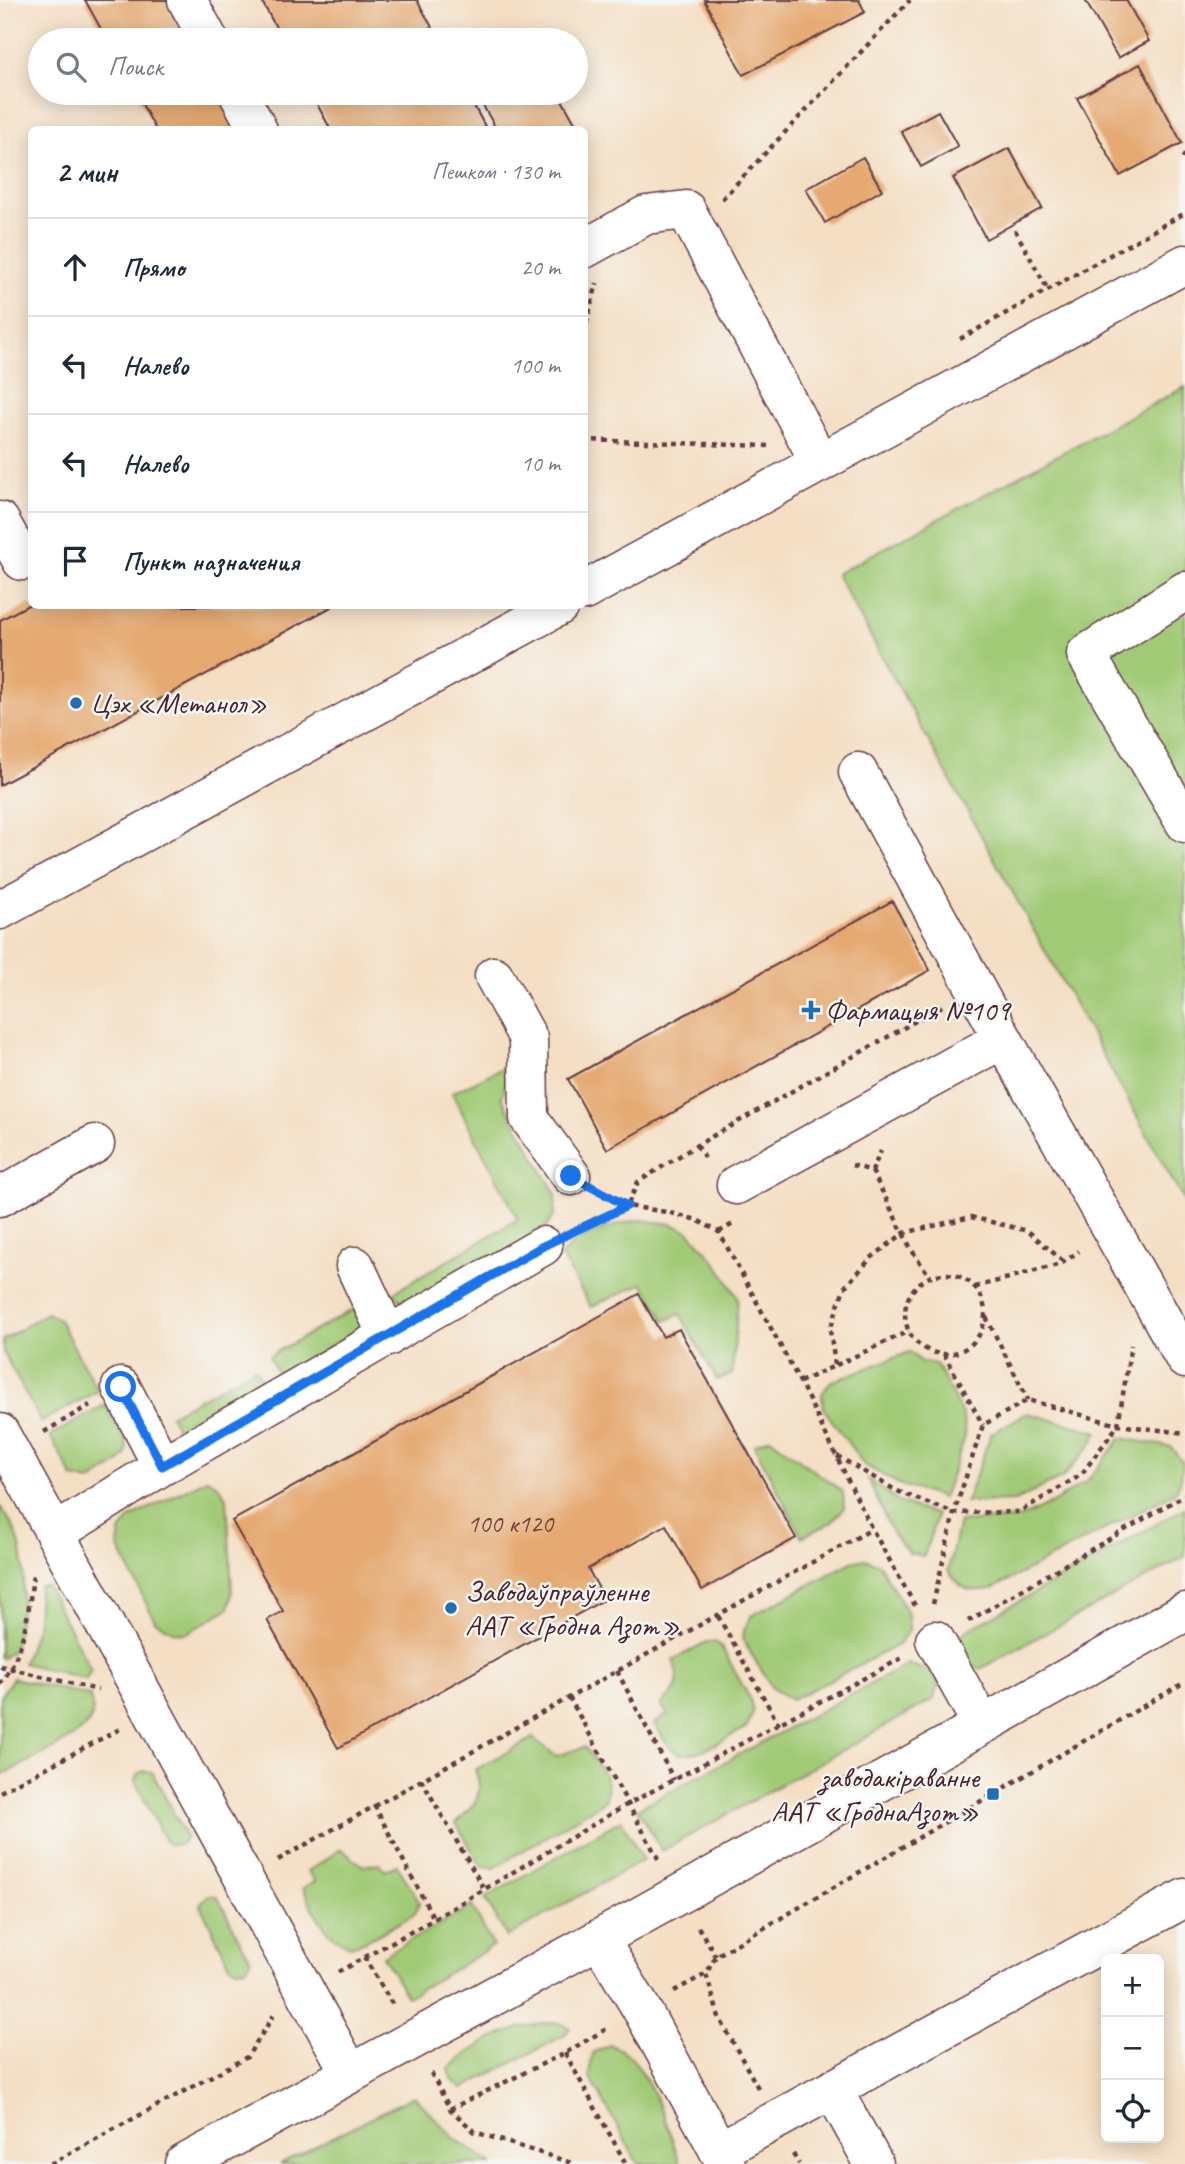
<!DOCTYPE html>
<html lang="ru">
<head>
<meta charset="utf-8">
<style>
	body { margin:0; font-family:Caveat,sans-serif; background:#f6f6f7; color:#1f2937 }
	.controls { position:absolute; right:21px; bottom:21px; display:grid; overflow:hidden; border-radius:10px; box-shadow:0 4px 18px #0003 }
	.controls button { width:63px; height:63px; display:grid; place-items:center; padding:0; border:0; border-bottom:2px solid #e0e1e3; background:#fff; color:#1f2937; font:35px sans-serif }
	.stop { position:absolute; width:21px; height:21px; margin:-16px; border:5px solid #1a73e8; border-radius:50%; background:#fff }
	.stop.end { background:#1a73e8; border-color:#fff; box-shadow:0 2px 7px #0008 }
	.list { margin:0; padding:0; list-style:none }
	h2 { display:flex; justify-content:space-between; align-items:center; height:91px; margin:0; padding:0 28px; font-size:30px }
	h2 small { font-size:23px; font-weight:400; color:#747a83 }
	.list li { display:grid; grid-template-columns:46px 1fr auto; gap:21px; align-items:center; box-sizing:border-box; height:98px; padding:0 28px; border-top:2px solid #e0e1e3 }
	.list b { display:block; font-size:26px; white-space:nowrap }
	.list em { font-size:23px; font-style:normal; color:#747a83 }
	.icon { flex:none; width:38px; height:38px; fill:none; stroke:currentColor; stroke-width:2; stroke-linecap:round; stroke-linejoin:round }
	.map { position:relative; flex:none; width:1185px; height:2164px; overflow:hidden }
	.search { position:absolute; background:#fff; box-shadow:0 4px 18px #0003; left:28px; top:28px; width:560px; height:77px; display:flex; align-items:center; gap:18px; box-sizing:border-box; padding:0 24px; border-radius:38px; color:#747a83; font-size:26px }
	.panel { position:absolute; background:#fff; box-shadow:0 4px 18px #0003; left:28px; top:126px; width:560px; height:483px; border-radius:10px }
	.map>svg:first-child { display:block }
</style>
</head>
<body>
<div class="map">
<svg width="1185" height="2164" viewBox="0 0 1185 2164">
	<rect width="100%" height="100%" fill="#f6f6f2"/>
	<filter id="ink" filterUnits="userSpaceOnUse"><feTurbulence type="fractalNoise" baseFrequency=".0143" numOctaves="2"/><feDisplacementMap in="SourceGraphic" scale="14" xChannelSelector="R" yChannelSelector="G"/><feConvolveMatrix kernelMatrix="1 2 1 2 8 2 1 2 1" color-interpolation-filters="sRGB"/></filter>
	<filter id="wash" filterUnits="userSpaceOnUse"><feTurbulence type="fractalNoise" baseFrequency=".00686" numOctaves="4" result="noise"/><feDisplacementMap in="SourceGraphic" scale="28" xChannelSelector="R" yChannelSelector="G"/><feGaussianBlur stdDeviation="1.57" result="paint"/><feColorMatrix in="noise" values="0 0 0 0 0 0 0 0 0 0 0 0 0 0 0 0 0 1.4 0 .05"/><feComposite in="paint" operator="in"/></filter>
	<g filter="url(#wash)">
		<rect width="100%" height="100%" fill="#f4dfc4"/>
		<g fill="#a1ca76" stroke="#767450" stroke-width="2">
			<polygon points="1185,387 1185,1203 836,574"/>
			<polygon points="510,1064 502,1098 556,1195 554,1216 543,1231 408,1308 393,1293 518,1219 452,1093"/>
			<path d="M641 1220 671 1224 689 1231 716 1262 738 1298 732 1374 717 1380 680 1314 665 1321 643 1283 591 1307 561 1256C574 1236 618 1223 641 1220Z"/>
			<polygon points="354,1309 365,1327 279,1376 269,1356"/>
			<polygon points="47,1313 59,1320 98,1391 41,1422 3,1352 3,1340"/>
			<polygon points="910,1352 921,1362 936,1364 963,1416 965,1437 943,1498 899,1484 864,1465 823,1408 822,1394 830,1382"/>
			<polygon points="255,1368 266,1386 180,1434 170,1415"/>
			<polygon points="105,1405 127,1441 126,1455 120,1462 90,1482 73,1478 50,1436"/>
			<polygon points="1027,1413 1098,1432 1090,1446 1063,1477 1015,1501 966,1502 991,1434"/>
			<polygon points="770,1438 843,1492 844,1508 832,1522 802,1537 754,1445"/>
			<path d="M1121 1438 1171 1447 1183 1463 1181 1480 1174 1493 992 1589C966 1593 963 1590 948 1570L959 1522 1021 1518 1052 1503 1087 1481Z"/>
			<polygon points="207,1479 219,1486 227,1499 232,1592 229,1608 187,1633 174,1632 155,1621 118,1546 120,1532 130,1518"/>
			<polygon points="868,1479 901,1503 937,1515 924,1556 909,1553 892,1533"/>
			<path d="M0 1507C36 1549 22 1600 14 1649L3 1658 0 1657Z"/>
			<polygon points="1185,1508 1185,1557 980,1669 968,1664 958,1648 963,1633"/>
			<polygon points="864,1559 879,1564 908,1614 909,1630 898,1645 791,1700 772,1688 743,1640 744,1630 751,1616 852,1562"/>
			<polygon points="39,1586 47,1586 91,1670 86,1679 23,1663 37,1625"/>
			<path d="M713 1641 721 1646 750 1699 753 1712 747 1727C729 1736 692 1763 674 1751 666 1745 660 1732 654 1724L668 1714 661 1705C678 1688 682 1685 673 1660L699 1646Z"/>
			<polygon points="908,1664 934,1673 939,1685 932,1700 662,1851 637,1809"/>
			<path d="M13 1678 90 1696C92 1704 94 1716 89 1722 75 1741 22 1764 0 1776V1697Z"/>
			<path d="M533 1738 556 1756 585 1747C596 1764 614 1780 605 1801L494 1868 482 1867 456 1823C474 1806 486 1795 475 1770Z"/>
			<polygon points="143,1771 152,1772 186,1837 181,1844 171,1845 165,1841 135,1781 138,1774"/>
			<polygon points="621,1820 643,1860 507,1937 485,1898"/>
			<path d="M341 1849 363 1866 380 1863 385 1871 397 1865 419 1902 415 1914 366 1941 350 1946C322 1934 316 1913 303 1888L315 1881 308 1871Z"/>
			<polygon points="208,1895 217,1896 251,1961 246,1968 236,1969 230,1965 200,1905"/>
			<polygon points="472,1906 493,1946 407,1997 383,1956"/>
			<path d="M555 2022 570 2028 565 2035 462 2089 452 2080 449 2069C478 2041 515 2025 555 2022Z"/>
			<path d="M610 2045C614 2047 621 2049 625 2052 649 2071 672 2135 680 2164H638L590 2077V2063L594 2052Z"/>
			<polygon points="414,2096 454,2138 493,2164 280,2164"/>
		</g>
		<g id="blocks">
			<g fill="#e5a971">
				<polygon points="85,0 167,0 189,40 107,40"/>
				<polygon points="261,0 417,0 439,40 283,40"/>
				<polygon points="704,0 859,0 865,12 743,75"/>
				<polygon points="1085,0 1126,0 1149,41 1118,58"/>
				<polygon points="1140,64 1182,143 1120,176 1077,98"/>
				<polygon points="136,93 218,93 238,130 156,130"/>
				<polygon points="311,93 467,93 487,130 331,130"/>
				<polygon points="486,93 558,93 579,130 497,130 478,97"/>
				<polygon points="938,111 958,147 921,167 901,131"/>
				<polygon points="1009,148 1042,208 986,239 953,178"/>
				<polygon points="863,157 882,190 825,223 806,189"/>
				<polygon points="32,603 32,606 333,606 0,785 0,620"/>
				<polygon points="892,901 930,970 607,1149 568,1079"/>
				<polygon points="639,1294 663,1337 679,1329 796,1538 702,1590 666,1525 588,1569 605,1599 338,1748 267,1620 283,1611 232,1521"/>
			</g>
		</g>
	</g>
	<g filter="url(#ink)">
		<use href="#blocks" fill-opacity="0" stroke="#643c42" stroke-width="2"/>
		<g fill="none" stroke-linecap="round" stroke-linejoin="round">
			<defs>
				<g id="minor">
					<polyline points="187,0 209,40"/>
					<polyline points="238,93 258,130"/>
					<polyline points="584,249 646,215 686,210 820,463"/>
					<polyline points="0,521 22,561"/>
					<polyline points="584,591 1185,264"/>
					<polyline points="1185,591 1086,654 1185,823"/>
					<polyline points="858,772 1003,1039 1185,1359"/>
					<polyline points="0,910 559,606"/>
					<polyline points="494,976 528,1038 529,1118 571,1176"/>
					<polyline points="736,1185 1003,1039"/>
					<polyline points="0,1197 95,1144"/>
					<polyline points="355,1266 388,1337"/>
					<polyline points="121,1387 162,1466"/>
					<polyline points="0,1433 350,2073"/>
					<polyline points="56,1533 162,1466 543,1246"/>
					<polyline points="935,1640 982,1725"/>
					<polyline points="599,1939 641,2008 726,2164"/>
					<polyline points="833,2090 874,2164"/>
					<polyline points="719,2151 1185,1898"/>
					<polyline points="184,2164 599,1939 1185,1612"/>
				</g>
			</defs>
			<use href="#minor" stroke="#643c42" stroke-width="41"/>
			<g stroke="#643c42" stroke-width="4.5" stroke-dasharray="5 5" stroke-linecap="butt">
				<polyline points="1182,155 1185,157"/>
				<polyline points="722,199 910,0"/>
				<polyline points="1015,230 1048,290"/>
				<polyline points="584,333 597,283"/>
				<polyline points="960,339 1185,213"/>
				<polyline points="584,440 768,446"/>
				<polyline points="697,1145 707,1162"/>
				<polyline points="852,1165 872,1171 881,1151"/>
				<polyline points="872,1171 911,1249 930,1277"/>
				<polyline points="603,1193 627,1206 638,1182 697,1145 944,1005"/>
				<polyline points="576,1230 627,1206 667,1212 697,1220 719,1232 800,1382 872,1529 917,1609"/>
				<polyline points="719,1232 733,1224"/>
				<circle cx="945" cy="1314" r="40"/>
				<polyline points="975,1287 1061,1264 1079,1251"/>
				<polyline points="986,1317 1028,1400"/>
				<polyline points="944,1354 983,1425"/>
				<polyline points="835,1365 830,1330 844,1288 871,1258 904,1233 971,1217 1028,1231 1064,1262"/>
				<polyline points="800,1382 909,1331"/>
				<polyline points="44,1432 90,1405"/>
				<polyline points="837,1456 897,1491 954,1513 1019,1512 1081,1475 1118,1425 1131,1345"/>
				<polyline points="933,1604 954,1513 983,1425 1028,1400 1118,1425 1185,1433"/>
				<polyline points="718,1616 779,1725"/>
				<polyline points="968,1621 1185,1495"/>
				<polyline points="0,1666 98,1690"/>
				<polyline points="617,1671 674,1780"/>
				<path d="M0 1684C24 1655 29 1611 33 1574"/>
				<polyline points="569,1697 660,1862"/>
				<polyline points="421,1779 484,1889"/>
				<polyline points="0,1792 120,1729"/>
				<polyline points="374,1805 434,1919"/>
				<polyline points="278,1860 872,1529"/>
				<polyline points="698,1927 716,1956"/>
				<polyline points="364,1957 394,2007"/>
				<polyline points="338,1972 434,1919 628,1804 902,1658"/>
				<polyline points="674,1991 706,1974"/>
				<polyline points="565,2053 626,2164"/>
				<polyline points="431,2073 450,2109 475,2132 575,2164"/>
				<polyline points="758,2088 719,2017 706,1974 716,1956 1185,1682"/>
				<polyline points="450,2109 565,2053 608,2028"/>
				<polyline points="793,2154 799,2164"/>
				<polyline points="50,2164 247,2057 274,2015"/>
			</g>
			<use href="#minor" stroke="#fff" stroke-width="38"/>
		</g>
	</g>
	<g fill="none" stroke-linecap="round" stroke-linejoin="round" filter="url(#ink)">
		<polyline stroke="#1a73e8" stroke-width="9" points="121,1387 162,1466 543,1246 627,1206 571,1176"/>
	</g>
	<g fill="#1f6fb2" stroke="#f6f6f2" stroke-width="2.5">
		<circle cx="76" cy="703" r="7"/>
		<path d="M807.5 999.5h7v7h7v7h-7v7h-7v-7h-7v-7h7z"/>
		<circle cx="451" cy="1608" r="7"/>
		<rect x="986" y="1787" width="14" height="14" rx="3.5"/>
	</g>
	<g text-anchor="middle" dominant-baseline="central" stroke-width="5" stroke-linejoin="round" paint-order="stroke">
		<g font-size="26" fill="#71423c">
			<text x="510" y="1523">100 к120</text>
		</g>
		<g font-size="30" fill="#4a1f2b" stroke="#f6f6f2" text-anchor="start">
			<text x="90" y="703">Цэх «Метанол»</text>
			<text x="825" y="1010">Фармацыя №109</text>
			<text x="465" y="1591">Заводаўпраўленне<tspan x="465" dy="34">ААТ «Гродна Азот»</tspan></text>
			<text x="979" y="1777" text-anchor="end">заводакіраванне<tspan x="979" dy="34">ААТ «ГроднаАзот»</tspan></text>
		</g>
	</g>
</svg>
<div class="controls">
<button>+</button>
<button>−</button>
<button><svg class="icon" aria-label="locate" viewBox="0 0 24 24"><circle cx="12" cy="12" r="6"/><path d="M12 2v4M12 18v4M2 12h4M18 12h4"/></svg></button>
</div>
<div class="stop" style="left:121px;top:1387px"></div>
<div class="stop end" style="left:571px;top:1176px"></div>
<div class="search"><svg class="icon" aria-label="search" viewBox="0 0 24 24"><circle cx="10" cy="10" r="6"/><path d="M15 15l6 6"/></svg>Поиск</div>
<section class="panel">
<h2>2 мин<small>Пешком · 130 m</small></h2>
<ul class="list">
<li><svg class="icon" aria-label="ahead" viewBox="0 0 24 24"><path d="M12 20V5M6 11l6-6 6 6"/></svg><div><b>Прямо</b></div><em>20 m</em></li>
<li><svg class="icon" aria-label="left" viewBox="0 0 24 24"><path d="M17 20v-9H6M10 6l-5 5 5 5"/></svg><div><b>Налево</b></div><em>100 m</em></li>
<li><svg class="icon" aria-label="left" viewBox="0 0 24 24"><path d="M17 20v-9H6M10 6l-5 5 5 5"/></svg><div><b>Налево</b></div><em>10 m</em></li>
<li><svg class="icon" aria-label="arrive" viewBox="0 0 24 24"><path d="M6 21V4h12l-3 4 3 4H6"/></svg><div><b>Пункт назначения</b></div></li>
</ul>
</section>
</div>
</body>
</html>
